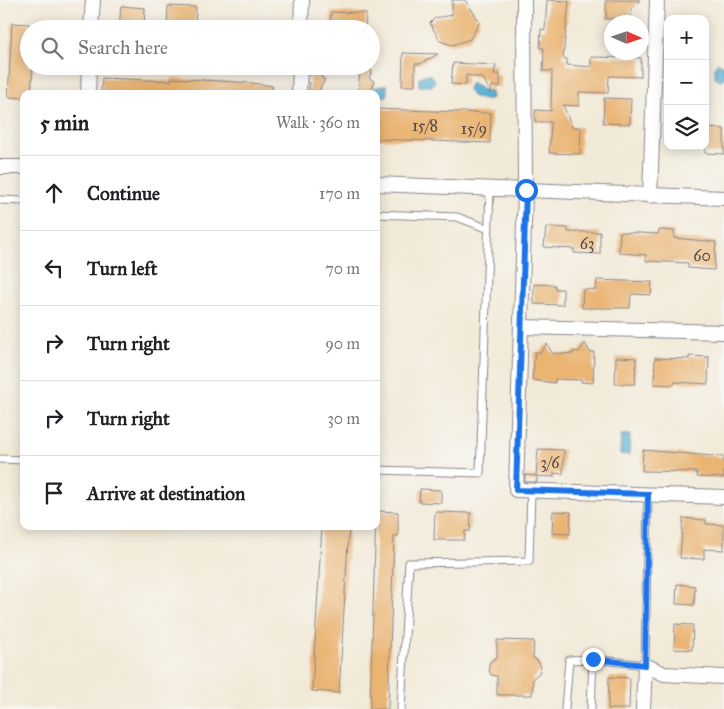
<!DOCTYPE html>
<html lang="en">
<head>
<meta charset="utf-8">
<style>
	body { margin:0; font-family:"IM FELL Great Primer",serif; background:#f6f6f6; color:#202124 }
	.controls { position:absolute; right:15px; top:15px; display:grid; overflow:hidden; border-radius:10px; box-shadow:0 2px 12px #0003 }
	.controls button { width:45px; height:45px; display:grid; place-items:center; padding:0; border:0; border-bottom:1px solid #e0e0e0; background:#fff; color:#202124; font:25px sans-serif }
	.compass { position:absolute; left:604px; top:15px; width:45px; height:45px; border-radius:50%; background:#fff; box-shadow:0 2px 12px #0003; rotate:93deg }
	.stop { position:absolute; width:15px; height:15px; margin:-11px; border:4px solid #1a73e8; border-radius:50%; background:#fff }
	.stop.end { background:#1a73e8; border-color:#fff; box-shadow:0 1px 5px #0008 }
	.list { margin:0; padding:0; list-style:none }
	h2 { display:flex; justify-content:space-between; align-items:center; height:65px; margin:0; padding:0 20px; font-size:21px }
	h2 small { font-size:16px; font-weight:400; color:#757577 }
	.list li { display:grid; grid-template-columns:32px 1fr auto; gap:15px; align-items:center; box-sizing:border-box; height:75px; padding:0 20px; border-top:1px solid #e0e0e0 }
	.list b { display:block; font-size:19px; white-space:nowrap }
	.list em { font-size:16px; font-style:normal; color:#757577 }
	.icon { flex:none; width:28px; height:28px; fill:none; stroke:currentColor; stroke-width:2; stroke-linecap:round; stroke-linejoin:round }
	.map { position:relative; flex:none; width:724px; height:709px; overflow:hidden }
	.search { position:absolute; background:#fff; box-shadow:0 2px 12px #0003; left:20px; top:20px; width:360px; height:55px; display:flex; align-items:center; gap:12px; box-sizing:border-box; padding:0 18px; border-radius:28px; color:#757577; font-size:19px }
	.panel { position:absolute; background:#fff; box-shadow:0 2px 12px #0003; left:20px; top:90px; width:360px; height:440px; border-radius:10px }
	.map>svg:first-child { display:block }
</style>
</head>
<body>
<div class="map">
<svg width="724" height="709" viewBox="0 0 724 709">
	<rect width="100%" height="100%" fill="#f6f6f2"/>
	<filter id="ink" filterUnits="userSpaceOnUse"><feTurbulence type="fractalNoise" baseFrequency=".02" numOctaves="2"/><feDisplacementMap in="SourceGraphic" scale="10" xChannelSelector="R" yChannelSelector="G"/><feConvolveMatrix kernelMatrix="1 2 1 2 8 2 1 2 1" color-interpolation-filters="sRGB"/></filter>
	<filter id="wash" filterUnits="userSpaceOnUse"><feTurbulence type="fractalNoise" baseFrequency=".0096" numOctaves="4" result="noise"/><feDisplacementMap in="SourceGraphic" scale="20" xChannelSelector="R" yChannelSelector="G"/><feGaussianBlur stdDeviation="1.12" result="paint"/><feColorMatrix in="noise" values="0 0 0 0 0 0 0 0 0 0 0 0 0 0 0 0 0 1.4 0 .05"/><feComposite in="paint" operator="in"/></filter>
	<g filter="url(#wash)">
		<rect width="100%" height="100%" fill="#f2ead8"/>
		<g fill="#56aed3" stroke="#3c6887">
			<polygon points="718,62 724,67 724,78 720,81 715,78 715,66"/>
			<polygon points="424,75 431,75 435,80 432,86 419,86 419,78"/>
			<polygon points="471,82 483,90 491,91 492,98 485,100 472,96 468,89"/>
			<polygon points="387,85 387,96 376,97 376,94 372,94 372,88"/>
			<polygon points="621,435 630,435 629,455 620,454"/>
		</g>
		<g id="blocks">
			<g fill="#eab472">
				<polygon points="452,0 465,0 480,22 470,39 452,45 440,41 430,23 435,18 452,15"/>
				<polygon points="547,0 569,1 563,58 567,59 567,65 591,67 591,57 641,58 641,77 609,76 608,93 579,92 579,106 563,105 572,127 581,127 580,154 549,153 551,122 535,122 535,110 551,111 552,71 543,71 544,48 540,48 541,29 545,30"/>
				<polygon points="606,0 640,0 631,9 631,19 606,19"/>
				<polygon points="121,6 145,8 144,29 119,29"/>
				<polygon points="168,6 196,7 195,27 167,26"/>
				<polygon points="331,12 366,13 365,29 330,29"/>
				<polygon points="12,23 29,24 29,66 33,66 31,94 24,94 24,98 8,97"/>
				<polygon points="403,53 438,54 420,64 415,64 415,86 402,86"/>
				<polygon points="453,63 496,65 494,74 500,74 500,87 492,86 491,93 483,78 466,75 466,85 451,84"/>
				<polygon points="310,66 323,69 321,77 325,80 320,88 320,94 309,94"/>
				<polygon points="360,67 368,67 372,71 369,78 374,81 373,87 366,94 358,94"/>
				<polygon points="102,78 171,81 171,78 252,83 272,86 272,94 101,94"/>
				<polygon points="604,98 631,99 630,124 603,123"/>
				<polygon points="376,109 491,113 490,143 376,139"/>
				<polygon points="705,128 724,129 724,154 705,153"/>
				<polygon points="546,227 568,228 568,232 600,232 600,254 574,253 574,249 544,247"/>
				<polygon points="659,230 674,231 674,238 716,242 714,270 688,268 688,263 646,261 646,255 619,253 620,232 658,234"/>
				<polygon points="597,280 652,282 651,295 631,294 630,308 582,308 583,289 596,290"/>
				<polygon points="534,284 555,285 555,289 563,289 563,305 534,304"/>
				<polygon points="585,343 590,352 594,352 593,383 581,382 582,380 555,379 555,383 532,380 535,352 541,352 547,344 552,353 573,354 573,351 579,352"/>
				<polygon points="689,356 709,357 708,384 674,382 674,385 654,384 655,358 689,359"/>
				<polygon points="616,357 636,358 635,384 615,384"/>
				<polygon points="538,449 564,450 563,474 554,473 554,477 537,476 537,482 525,482 525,475 536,476"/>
				<polygon points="643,450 724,457 724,478 697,477 697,472 642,471"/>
				<polygon points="420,489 441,490 441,503 419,502"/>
				<polygon points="376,511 398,512 398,536 394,536 388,709 370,709"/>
				<polygon points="553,511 571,512 570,534 552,533"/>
				<polygon points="435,512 471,513 470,531 465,531 464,540 434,540"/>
				<polygon points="683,518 706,520 706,524 724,525 724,550 704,549 704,559 680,558"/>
				<polygon points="322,526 349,526 339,693 312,691"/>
				<polygon points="677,584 695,586 694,605 676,604"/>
				<polygon points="675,624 693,625 692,650 674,649"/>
				<polygon points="497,640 534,641 533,658 538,661 541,667 539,673 533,678 532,695 497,695 497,676 491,675 489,670 489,663 497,657"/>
				<polygon points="609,677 630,678 629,709 608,709"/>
			</g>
		</g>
	</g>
	<g filter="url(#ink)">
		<use href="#blocks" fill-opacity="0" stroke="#8a868a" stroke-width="1"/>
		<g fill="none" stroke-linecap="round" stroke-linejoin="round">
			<defs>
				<g id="service">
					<polyline points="0,200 24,201"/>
					<polyline points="376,214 457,217 489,229"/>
					<polyline points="0,459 24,460"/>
					<polyline points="376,470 480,473 490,189"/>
					<polyline points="401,709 409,563 529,561 531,490"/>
					<polyline points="565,709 569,660 593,659 645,665 648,494"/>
					<polyline points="591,709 593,659"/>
				</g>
				<g id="minor">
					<polyline points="524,0 525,190 516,490 724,497"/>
					<polyline points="91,29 93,0"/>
					<polyline points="301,29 302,0"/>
					<polyline points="88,94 89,66"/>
					<polyline points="299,94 300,66"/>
					<polyline points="0,167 24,167"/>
					<polyline points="376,184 724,198"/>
					<polyline points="650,196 657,0"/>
					<polyline points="522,327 724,332"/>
					<polyline points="643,709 645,665 664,674 724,677"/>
				</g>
			</defs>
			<use href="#service" stroke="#8a868a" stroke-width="9"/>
			<use href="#minor" stroke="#8a868a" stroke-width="16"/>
			<use href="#service" stroke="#fff" stroke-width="7"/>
			<use href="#minor" stroke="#fff" stroke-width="14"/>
		</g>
	</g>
	<g fill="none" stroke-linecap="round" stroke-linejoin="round" filter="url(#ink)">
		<polyline stroke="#1a73e8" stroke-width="6" points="526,190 516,490 648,494 645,665 593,659"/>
	</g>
	<g text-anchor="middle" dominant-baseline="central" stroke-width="4.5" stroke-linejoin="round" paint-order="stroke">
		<g font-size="16" fill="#544649">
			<text x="425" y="125">15/8</text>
			<text x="474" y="128">15/9</text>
			<text x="587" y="243">63</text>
			<text x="702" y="255">60</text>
			<text x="550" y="462">3/6</text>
		</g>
	</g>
</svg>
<div class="controls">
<button>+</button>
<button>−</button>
<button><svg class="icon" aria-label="layers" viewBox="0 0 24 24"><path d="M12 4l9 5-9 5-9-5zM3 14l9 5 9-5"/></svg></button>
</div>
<svg class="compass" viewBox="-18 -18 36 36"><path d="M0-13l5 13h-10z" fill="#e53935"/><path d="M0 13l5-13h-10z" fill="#757577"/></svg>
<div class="stop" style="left:526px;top:190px"></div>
<div class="stop end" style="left:593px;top:659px"></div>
<div class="search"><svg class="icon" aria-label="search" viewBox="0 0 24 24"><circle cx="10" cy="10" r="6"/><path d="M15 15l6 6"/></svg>Search here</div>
<section class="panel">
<h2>5 min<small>Walk · 360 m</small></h2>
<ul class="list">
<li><svg class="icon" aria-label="ahead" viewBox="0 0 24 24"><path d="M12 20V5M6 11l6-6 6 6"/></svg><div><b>Continue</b></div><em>170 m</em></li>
<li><svg class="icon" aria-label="left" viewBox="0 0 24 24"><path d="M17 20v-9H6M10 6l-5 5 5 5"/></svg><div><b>Turn left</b></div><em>70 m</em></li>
<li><svg class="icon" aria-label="right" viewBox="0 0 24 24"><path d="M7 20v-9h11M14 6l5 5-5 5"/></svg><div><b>Turn right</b></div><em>90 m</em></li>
<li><svg class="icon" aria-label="right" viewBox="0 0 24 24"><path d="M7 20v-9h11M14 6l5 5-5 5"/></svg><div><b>Turn right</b></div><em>30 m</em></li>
<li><svg class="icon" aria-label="arrive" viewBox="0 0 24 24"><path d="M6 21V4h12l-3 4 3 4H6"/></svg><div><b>Arrive at destination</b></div></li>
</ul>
</section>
</div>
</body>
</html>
